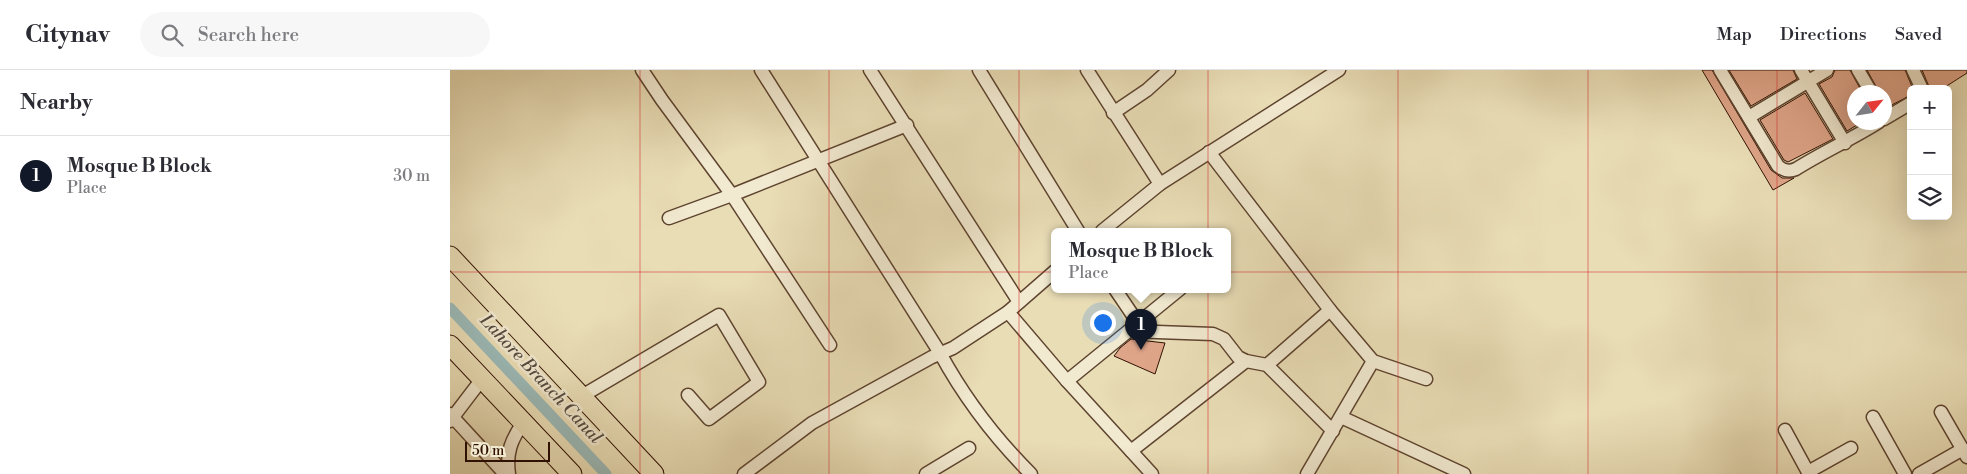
<!DOCTYPE html>
<html lang="en">
<head>
<meta charset="utf-8">
<style>
	body { margin:0; font-family:"Libre Bodoni",serif; background:#f7f7f7; color:#2b2b33 }
	.controls { position:absolute; right:15px; top:15px; display:grid; overflow:hidden; border-radius:8px; box-shadow:0 5px 20px #0002 }
	.controls button { width:45px; height:45px; display:grid; place-items:center; padding:0; border:0; border-bottom:1px solid #e1e1e2; background:#fff; color:#2b2b33; font:25px sans-serif }
	.compass { position:absolute; left:1397px; top:15px; width:45px; height:45px; border-radius:50%; background:#fff; box-shadow:0 5px 20px #0002; rotate:60deg }
	.scale { position:absolute; left:15px; bottom:12px; width:85px; box-sizing:border-box; padding-left:5px; border:2px solid #301102; border-top:0; font-size:14px; line-height:18px; white-space:nowrap; color:#301102; -webkit-text-stroke:4px #f1e9d0; paint-order:stroke }
	.you { position:absolute; left:652px; top:252px; width:18px; height:18px; margin:-12px; border:4px solid #fff; border-radius:50%; background:#1a73e8; box-shadow:0 0 0 8px #1a73e833 }
	.badge { display:grid; place-items:center; width:32px; height:32px; border-radius:50%; background:#111827; color:#fff; font-size:16px; font-weight:700 }
	.pin { position:absolute; translate:-50% -41px; filter:drop-shadow(0 1px 2px #0008) }
	.pin::after { content:''; position:absolute; top:26px; width:18px; height:15px; background:inherit; clip-path:polygon(0 0,100% 0,50% 100%) }
	.popup { position:absolute; left:601px; top:158px; width:180px; height:65px; box-sizing:border-box; display:grid; place-content:center; border-radius:8px; background:#fff; filter:drop-shadow(0 1px 4px #0005); font-size:16px; white-space:nowrap; color:#7c7c81 }
	.popup b { font-size:19px; color:#2b2b33 }
	.popup::after { content:''; position:absolute; left:50%; top:100%; margin-left:-10px; border:10px solid transparent; border-top-color:#fff }
	.list { margin:0; padding:0; list-style:none }
	h2 { display:flex; justify-content:space-between; align-items:center; height:65px; margin:0; padding:0 20px; font-size:21px }
	h2 small { font-size:16px; font-weight:400; color:#7c7c81 }
	.list li { display:grid; grid-template-columns:32px 1fr auto; gap:15px; align-items:center; box-sizing:border-box; height:80px; padding:0 20px; border-top:1px solid #e1e1e2 }
	.list b { display:block; font-size:19px; white-space:nowrap }
	.list p { margin:0; font-size:16px; white-space:nowrap; color:#7c7c81 }
	.list em { font-size:16px; font-style:normal; color:#7c7c81 }
	.icon { flex:none; width:28px; height:28px; fill:none; stroke:currentColor; stroke-width:2; stroke-linecap:round; stroke-linejoin:round }
	.map { position:relative; flex:none; width:1517px; height:404px; overflow:hidden }
	header { display:flex; align-items:center; gap:30px; box-sizing:border-box; height:70px; padding:0 25px; background:#fff; border-bottom:1px solid #e1e1e2 }
	header strong { font-size:24px }
	nav { display:flex; gap:28px; margin-inline-start:auto; font-size:18px }
	.search { width:350px; height:45px; background:#f7f7f7; display:flex; align-items:center; gap:12px; box-sizing:border-box; padding:0 18px; border-radius:28px; color:#7c7c81; font-size:19px }
	main { display:flex }
	aside { flex:1; background:#fff }
	.map>svg:first-child { display:block }
</style>
</head>
<body>
<header>
<strong>Citynav</strong>
<div class="search"><svg class="icon" aria-label="search" viewBox="0 0 24 24"><circle cx="10" cy="10" r="6"/><path d="M15 15l6 6"/></svg>Search here</div>
<nav><a>Map</a><a>Directions</a><a>Saved</a></nav>
</header>
<main>
<aside>
<h2>Nearby<small></small></h2>
<ul class="list">
<li><span class="badge">1</span><div><b>Mosque B Block</b><p>Place</p></div><em>30 m</em></li>
</ul>
</aside>
<div class="map">
<svg width="1517" height="404" viewBox="0 0 1517 404">
	<rect width="100%" height="100%" fill="#e9ddb6"/>
	<filter id="stains"><feTurbulence type="fractalNoise" baseFrequency=".004" numOctaves="4"/><feColorMatrix values="0 0 0 0 .2 0 0 0 0 .09 0 0 0 0 .02 0 0 0 .5 -.17"/></filter>
	<radialGradient id="worn" r=".72"><stop offset=".6" stop-color="#630" stop-opacity="0"/><stop offset="1" stop-color="#630" stop-opacity=".3"/></radialGradient>
	<g fill="none" stroke-linecap="round" stroke-linejoin="round">
		<polyline stroke="#9bbab8" stroke-width="11" points="0,238 156,404"/>
	</g>
	<g fill="#dfa589" stroke="#301102">
		<polygon points="1252,0 1262,0 1321,100 1332,108 1344,108 1323,120"/>
		<polygon points="1279,0 1343,0 1347,9 1301,36"/>
		<polygon points="1385,0 1400,0 1412,22 1404,22 1404,52 1412,52 1397,61 1369,14 1382,7"/>
		<polygon points="1417,0 1455,0 1463,19 1461,19 1461,25 1434,39 1434,22 1429,22"/>
		<polygon points="1472,0 1517,0 1517,3 1492,19 1480,19"/>
		<polygon points="1355,23 1383,69 1338,92 1334,90 1310,50"/>
		<polygon points="681,269 715,273 705,304 664,286 670,278"/>
	</g>
	<g fill="none" stroke-linecap="round" stroke-linejoin="round">
		<defs>
			<g id="minor">
				<polyline points="192,0 212,30 282,125 380,275"/>
				<path d="M311 0 490 283C515 329 544 367 581 404"/>
				<polyline points="420,0 569,232"/>
				<polyline points="529,0 628,161"/>
				<polyline points="637,0 710,114"/>
				<path d="M1270 0 1328 96C1334 101 1339 102 1346 99 1373 82 1402 69 1429 52"/>
				<polyline points="1351,0 1395,73"/>
				<polyline points="1408,0 1421,22"/>
				<polyline points="1463,0 1472,19"/>
				<polyline points="663,43 697,20 719,0"/>
				<polyline points="1299,47 1377,0"/>
				<polyline points="1434,49 1461,33"/>
				<polyline points="759,82 880,240 817,295"/>
				<polyline points="219,148 282,125 457,55"/>
				<polyline points="652,161 710,114 889,0"/>
				<polyline points="665,219 688,253"/>
				<polyline points="880,240 923,291 976,309"/>
				<polyline points="558,242 617,311 681,381 796,291"/>
				<polyline points="679,261 763,264 774,269 788,287 796,291 817,295 883,361"/>
				<polyline points="617,311 730,219"/>
				<polyline points="132,326 269,245 309,312 259,349 238,325"/>
				<polyline points="1491,342 1517,387"/>
				<polyline points="0,344 55,404"/>
				<polyline points="891,347 1014,404"/>
				<polyline points="1423,347 1455,404"/>
				<polyline points="0,351 32,309"/>
				<polyline points="1335,360 1359,404"/>
				<polyline points="681,381 702,404"/>
				<polyline points="1358,402 1401,378"/>
				<path d="M59 404C56 383 61 370 73 353"/>
				<polyline points="294,404 362,353 482,287 503,278 558,242 605,201"/>
				<polyline points="476,404 519,378"/>
				<polyline points="857,404 923,291"/>
				<polyline points="1469,404 1513,379"/>
			</g>
			<g id="highway">
				<polyline points="0,186 204,404"/>
				<polyline points="0,275 122,404"/>
			</g>
		</defs>
		<use href="#minor" stroke="#5e442f" stroke-width="15"/>
		<use href="#highway" stroke="#301102" stroke-width="21"/>
		<use href="#minor" stroke="#f1e9d0" stroke-width="12"/>
		<use href="#highway" stroke="#e9ddb6" stroke-width="19"/>
	</g>
	<path fill="none" stroke="#d62828" stroke-width="1" stroke-opacity="0.55" d="M190 0V404M379 0V404M569 0V404M758 0V404M948 0V404M1138 0V404M1327 0V404M0 202H1517"/>
	<g text-anchor="middle" dominant-baseline="central" stroke-width="5" stroke-linejoin="round" paint-order="stroke">
		<g font-size="18" font-style="italic" fill="#554c42" stroke="#f1e9d0">
			<text transform="translate(91 309) rotate(47)">Lahore Branch Canal</text>
		</g>
	</g>
	<rect width="100%" height="100%" filter="url(#stains)"/>
	<rect width="100%" height="100%" fill="url(#worn)"/>
</svg>
<div class="controls">
<button>+</button>
<button>−</button>
<button><svg class="icon" aria-label="layers" viewBox="0 0 24 24"><path d="M12 4l9 5-9 5-9-5zM3 14l9 5 9-5"/></svg></button>
</div>
<svg class="compass" viewBox="-18 -18 36 36"><path d="M0-13l5 13h-10z" fill="#e53935"/><path d="M0 13l5-13h-10z" fill="#7c7c81"/></svg>
<div class="scale">50 m</div>
<div class="you"></div>
<div class="pin badge" style="left:691px;top:280px">1</div>
<div class="popup"><b>Mosque B Block</b>Place</div>
</div>
</main>
</body>
</html>
